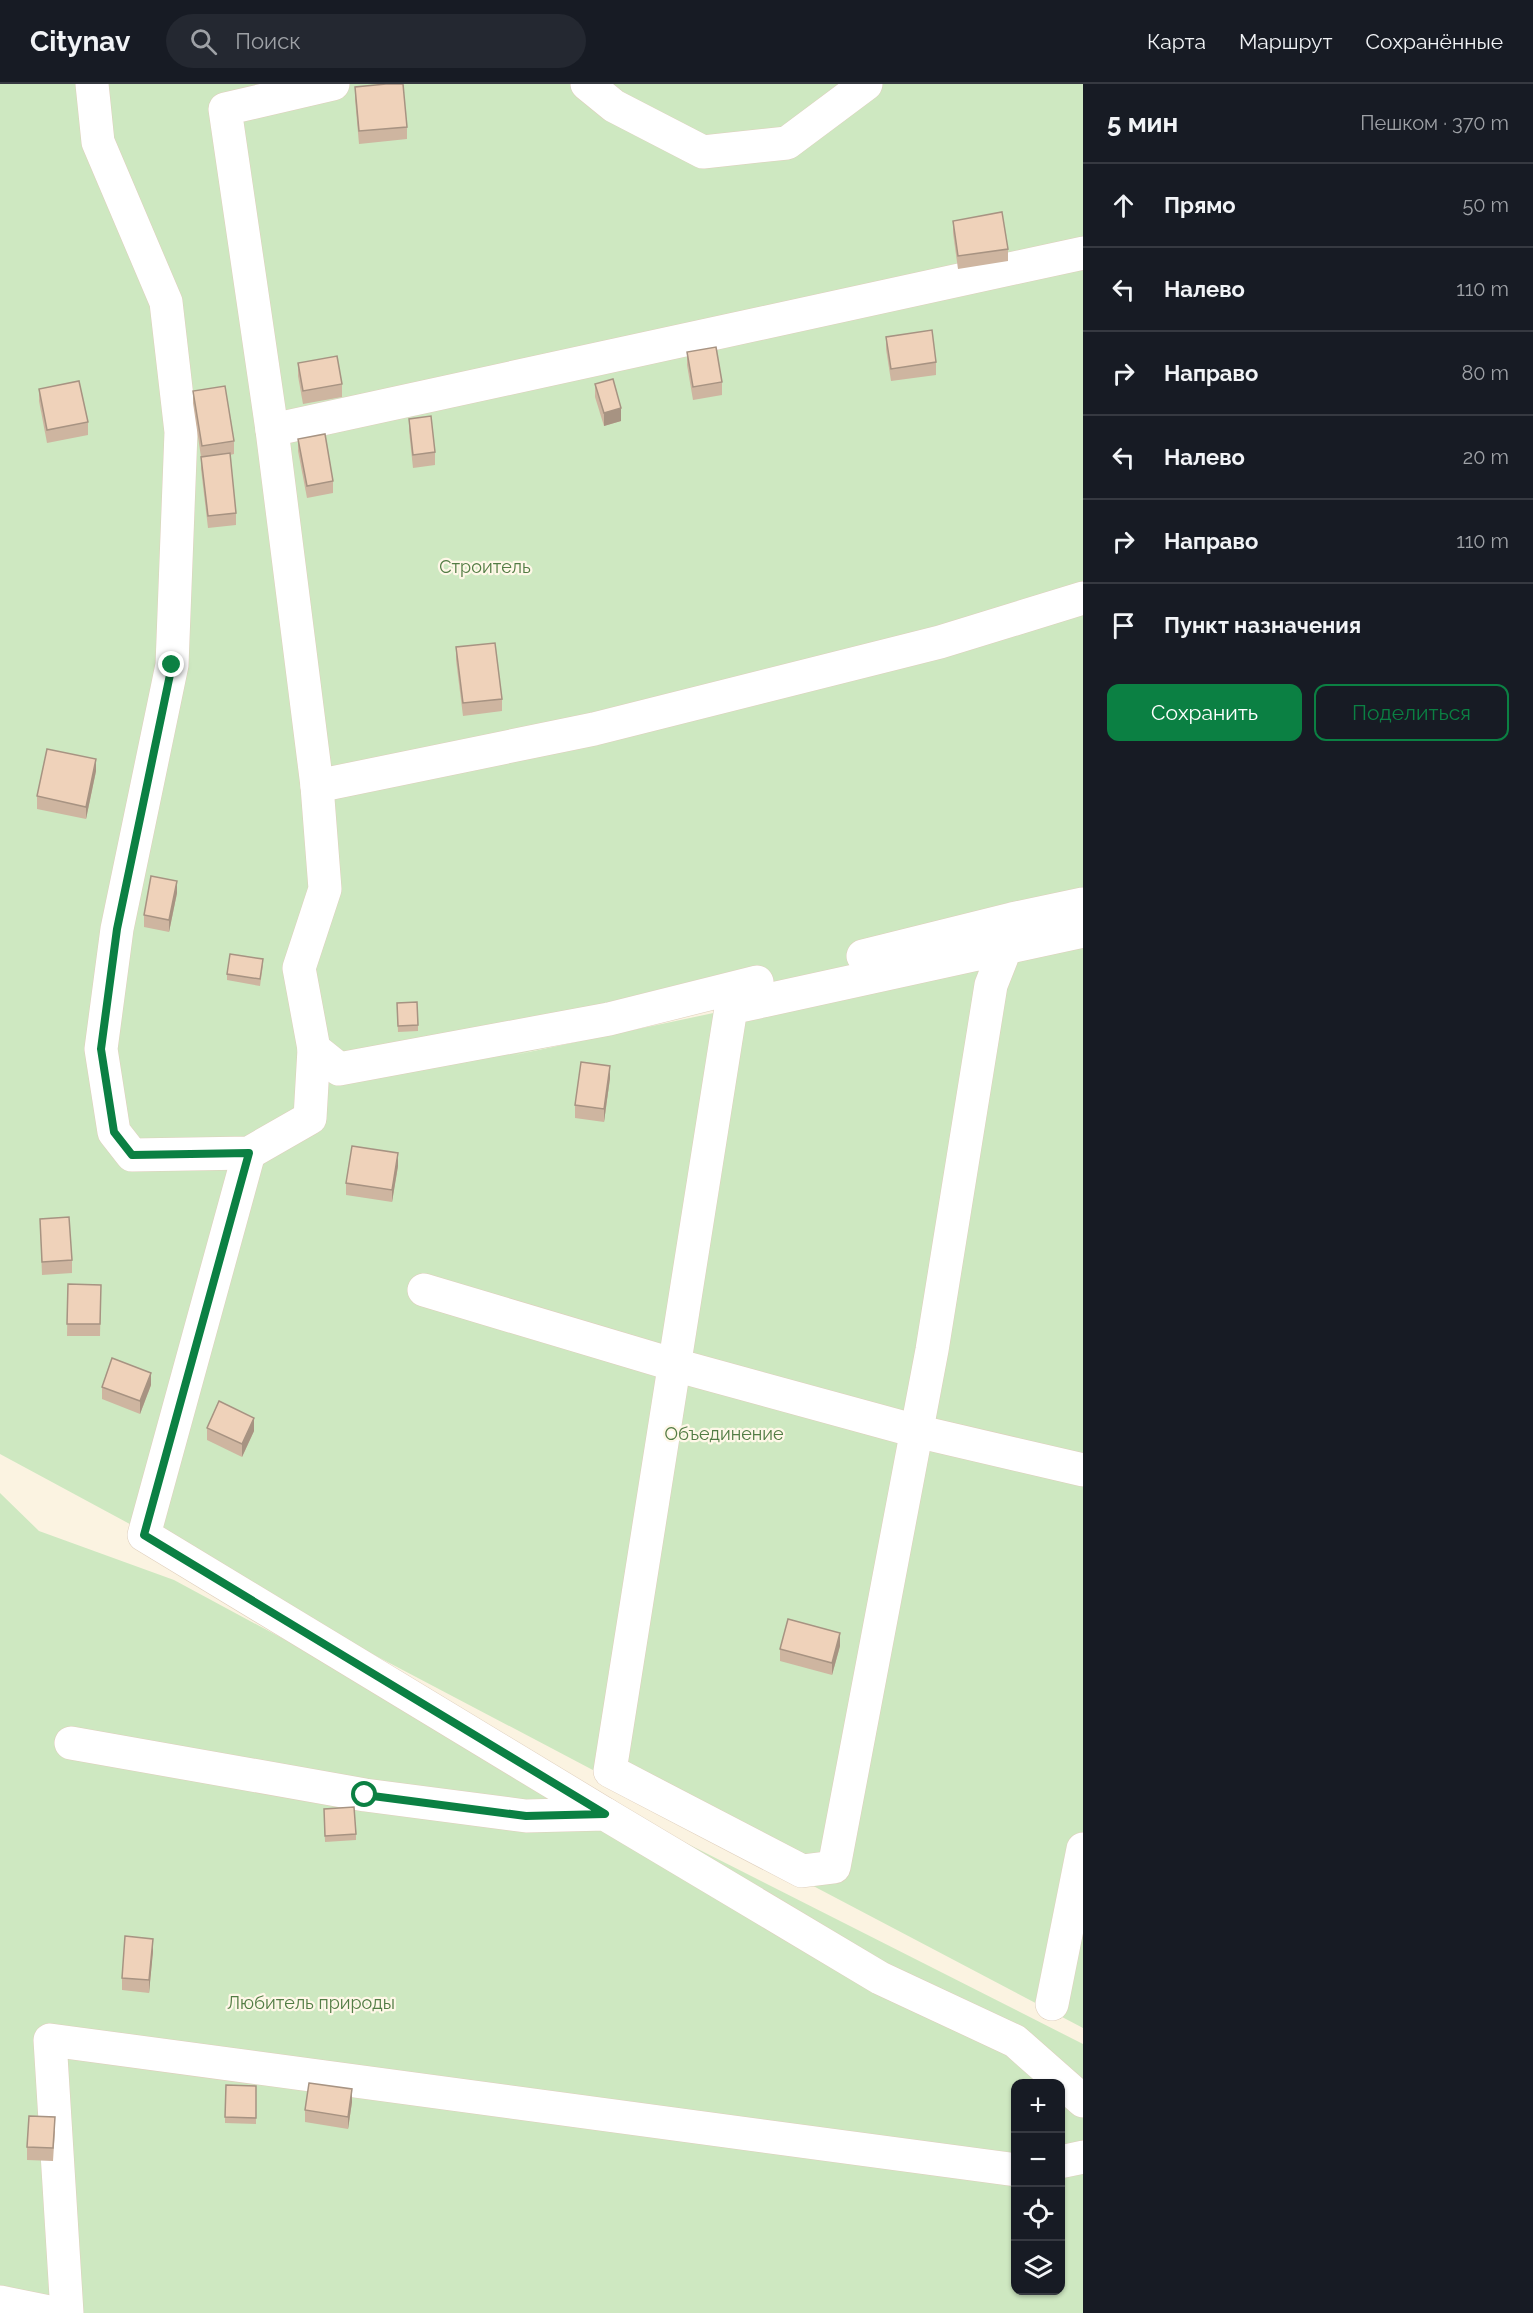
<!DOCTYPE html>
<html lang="ru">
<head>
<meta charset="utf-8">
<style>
	body { margin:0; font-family:Raleway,sans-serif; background:#242831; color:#f1f3f6 }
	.controls { position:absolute; right:18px; bottom:18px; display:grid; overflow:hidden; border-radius:12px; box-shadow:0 2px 4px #0004 }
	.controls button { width:54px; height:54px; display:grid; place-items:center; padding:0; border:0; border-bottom:2px solid #363941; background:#171b24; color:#f1f3f6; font:30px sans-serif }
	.stop { position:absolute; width:18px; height:18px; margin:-14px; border:4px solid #0b8043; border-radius:50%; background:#fff }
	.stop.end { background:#0b8043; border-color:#fff; box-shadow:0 2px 6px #0008 }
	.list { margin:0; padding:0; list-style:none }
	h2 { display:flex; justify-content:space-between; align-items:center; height:78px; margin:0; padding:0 24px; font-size:26px }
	h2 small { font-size:20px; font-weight:400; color:#9ea1a6 }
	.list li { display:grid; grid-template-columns:39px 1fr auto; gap:18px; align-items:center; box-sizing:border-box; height:84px; padding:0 24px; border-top:2px solid #363941 }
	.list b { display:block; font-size:22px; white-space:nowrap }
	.list em { font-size:20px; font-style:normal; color:#9ea1a6 }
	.actions { display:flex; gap:12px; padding:18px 24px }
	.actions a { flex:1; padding:14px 0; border:2px solid #0b8043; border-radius:12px; text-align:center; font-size:21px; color:#0b8043 }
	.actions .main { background:#0b8043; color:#fff }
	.icon { flex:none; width:33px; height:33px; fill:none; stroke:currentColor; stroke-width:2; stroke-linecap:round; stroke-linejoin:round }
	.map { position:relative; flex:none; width:1083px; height:2229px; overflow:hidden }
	header { display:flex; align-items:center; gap:36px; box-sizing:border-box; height:84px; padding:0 30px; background:#171b24; border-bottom:2px solid #363941 }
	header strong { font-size:28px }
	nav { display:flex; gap:33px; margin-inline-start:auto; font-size:21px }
	.search { width:420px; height:54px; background:#242831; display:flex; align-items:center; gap:15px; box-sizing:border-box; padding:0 21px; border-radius:33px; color:#9ea1a6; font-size:22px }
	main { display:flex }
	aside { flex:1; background:#171b24 }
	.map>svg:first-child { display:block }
</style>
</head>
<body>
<header>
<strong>Citynav</strong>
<div class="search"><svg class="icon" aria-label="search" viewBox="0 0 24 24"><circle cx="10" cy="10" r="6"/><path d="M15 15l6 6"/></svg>Поиск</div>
<nav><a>Карта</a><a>Маршрут</a><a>Сохранённые</a></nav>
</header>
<main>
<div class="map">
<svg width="1083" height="2229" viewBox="0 0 1083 2229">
	<rect width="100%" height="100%" fill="#fbf3e1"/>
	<g fill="#cee8c1" fill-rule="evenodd">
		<polygon points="0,0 1083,0 1083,842 510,972 1083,851 1083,1944 304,1534 0,1370"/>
		<path d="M0 1409 39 1447 174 1496 291 1559 1083 1960V2229H0ZM1016 2000H1060V2206H1016Z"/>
	</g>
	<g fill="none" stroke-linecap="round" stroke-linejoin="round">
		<defs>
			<g id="minor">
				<polyline points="92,0 98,58 166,218 181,348 172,581 117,845 101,965 114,1048 132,1071 249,1069 310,1034 314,965"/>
				<polyline points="333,0 225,25 272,346 317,702 325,805 299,884 314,965 339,985 609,935 757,898"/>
				<polyline points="587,0 614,22 703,68 787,59 866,0"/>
				<polyline points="272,346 1083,169"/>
				<polyline points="317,702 594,645 940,558 1083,514"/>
				<polyline points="1006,863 991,901 932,1266 834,1783 802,1787 610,1687 731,924 1083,847"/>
				<polyline points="863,872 1012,835 1083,820"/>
				<polyline points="249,1069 144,1451 605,1730"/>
				<polyline points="424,1206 675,1281 916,1347 1083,1386"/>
				<polyline points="71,1659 365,1711 526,1732 605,1730 880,1894 1015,1957 1083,2017"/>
				<polyline points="1052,1920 1083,1765"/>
				<polyline points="1060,2078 1083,2073"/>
				<polyline points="0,2218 54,2229"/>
				<polyline points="67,2229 50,1956 1016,2086"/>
			</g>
		</defs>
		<use href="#minor" stroke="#dfcfbd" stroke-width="34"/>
		<use href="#minor" stroke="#fff" stroke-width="33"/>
	</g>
	<g fill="#ceb5a0">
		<polygon points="355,3 407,43 407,55 359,60 355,15"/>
		<polygon points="953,137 1008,165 1008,177 958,185 953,149"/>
		<polygon points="886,253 936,278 936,291 891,297 886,265"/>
		<polygon points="687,268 722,298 722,311 693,316 687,281"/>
		<polygon points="298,279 342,300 342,313 303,320 298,292"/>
		<polygon points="595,300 621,337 604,342 595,313"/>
		<polygon points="39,305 88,338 88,351 47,359 39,317"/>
		<polygon points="193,307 234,357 234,370 230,371 236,429 236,441 208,444 201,385 201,373 193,319"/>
		<polygon points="409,335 435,368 435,381 413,384 409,347"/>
		<polygon points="298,355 333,397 333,409 307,414 298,367"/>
		<polygon points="456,563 502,615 502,627 463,632 456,576"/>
		<polygon points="96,687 86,735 37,725 37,712"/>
		<polygon points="177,809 169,848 144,843 144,831"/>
		<polygon points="263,881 260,902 227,896 227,890"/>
		<polygon points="397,919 418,941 418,947 398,948"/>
		<polygon points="610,994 604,1038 575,1034 575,1021"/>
		<polygon points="398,1082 392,1118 346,1111 346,1099"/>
		<polygon points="40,1135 72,1176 72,1189 42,1191"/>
		<polygon points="68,1200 101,1201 100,1252 67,1252"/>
		<polygon points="151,1301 140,1330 102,1315 102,1303"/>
		<polygon points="207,1344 254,1347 242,1373 207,1356"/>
		<polygon points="840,1562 832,1591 780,1577 780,1565"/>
		<polygon points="324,1725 356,1750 356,1756 325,1758"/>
		<polygon points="153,1867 149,1909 122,1906 122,1894"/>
		<polygon points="256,2002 256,2040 225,2039 225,2033"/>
		<polygon points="352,2018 348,2045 305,2038 305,2026"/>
		<polygon points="55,2046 53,2077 27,2076 27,2063"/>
	</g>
	<g fill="#a79382">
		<polygon points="621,324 621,337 604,342 604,329"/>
		<polygon points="96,675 96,687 86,735 86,723"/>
		<polygon points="177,797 177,809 169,848 169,836"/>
		<polygon points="610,982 610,994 604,1038 604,1025"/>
		<polygon points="398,1069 398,1082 392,1118 392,1106"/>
		<polygon points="151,1289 151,1301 140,1330 140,1317"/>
		<polygon points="254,1334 254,1347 242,1373 242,1360"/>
		<polygon points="840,1549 840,1562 832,1591 832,1579"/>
		<polygon points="153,1855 153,1867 149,1909 149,1896"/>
		<polygon points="352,2005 352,2018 348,2045 348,2033"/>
	</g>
	<g fill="#efd2ba" stroke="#a79382" stroke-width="1.5">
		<polygon points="386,0 403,0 407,43 359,47 355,3"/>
		<polygon points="1002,128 1008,165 958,172 953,137"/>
		<polygon points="932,246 936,278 891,285 886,253"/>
		<polygon points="716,263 722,298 693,303 687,268"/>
		<polygon points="337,272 342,300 303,307 298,279"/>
		<polygon points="613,295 621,324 604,329 595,300"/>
		<polygon points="79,297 88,338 47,346 39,305"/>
		<polygon points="225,302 234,357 202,362 193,307"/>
		<polygon points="431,332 435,368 413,371 409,335"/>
		<polygon points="325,350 333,397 307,402 298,355"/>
		<polygon points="230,369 236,429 208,432 201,373"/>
		<polygon points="495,559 502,615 463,619 456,563"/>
		<polygon points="47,665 96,675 86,723 37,712"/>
		<polygon points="151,792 177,797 169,836 144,831"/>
		<polygon points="230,870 263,875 260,895 227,890"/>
		<polygon points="417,918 418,941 398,942 397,919"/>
		<polygon points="581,978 610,982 604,1025 575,1021"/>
		<polygon points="352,1062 398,1069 392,1106 346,1099"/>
		<polygon points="69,1133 72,1176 42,1178 40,1135"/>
		<polygon points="68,1200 101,1201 100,1240 67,1240"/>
		<polygon points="112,1274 151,1289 140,1317 102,1303"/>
		<polygon points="219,1317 254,1334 242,1360 207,1344"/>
		<polygon points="788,1535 840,1549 832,1579 780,1565"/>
		<polygon points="354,1723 356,1750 325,1752 324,1725"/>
		<polygon points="125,1852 153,1855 149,1896 122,1894"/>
		<polygon points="309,1999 352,2005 348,2033 305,2026"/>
		<polygon points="226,2001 256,2002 256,2034 225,2033"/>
		<polygon points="29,2032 55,2033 53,2064 27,2063"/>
	</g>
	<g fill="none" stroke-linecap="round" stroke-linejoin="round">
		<polyline stroke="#0b8043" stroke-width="8" points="172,581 117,845 101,965 114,1048 132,1071 249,1069 144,1451 605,1730 526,1732 365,1711"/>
	</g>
	<g text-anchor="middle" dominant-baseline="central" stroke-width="4.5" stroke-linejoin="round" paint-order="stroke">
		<g font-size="18" fill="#527c44" stroke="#fef7e7">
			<text x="485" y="482">Строитель</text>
			<text x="724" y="1349">Объединение</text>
			<text x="311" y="1918">Любитель природы</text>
		</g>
	</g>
</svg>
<div class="controls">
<button>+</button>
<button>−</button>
<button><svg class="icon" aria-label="locate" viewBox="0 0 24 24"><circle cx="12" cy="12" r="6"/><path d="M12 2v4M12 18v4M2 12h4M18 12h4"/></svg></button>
<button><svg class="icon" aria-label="layers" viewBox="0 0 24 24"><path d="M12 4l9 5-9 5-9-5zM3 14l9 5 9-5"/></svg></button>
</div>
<div class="stop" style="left:365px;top:1711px"></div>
<div class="stop end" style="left:172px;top:581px"></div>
</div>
<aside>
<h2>5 мин<small>Пешком · 370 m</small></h2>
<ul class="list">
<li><svg class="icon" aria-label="ahead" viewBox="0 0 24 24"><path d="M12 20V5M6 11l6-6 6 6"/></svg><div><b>Прямо</b></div><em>50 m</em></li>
<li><svg class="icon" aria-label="left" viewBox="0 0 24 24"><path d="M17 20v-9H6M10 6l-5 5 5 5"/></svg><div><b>Налево</b></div><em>110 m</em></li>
<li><svg class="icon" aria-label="right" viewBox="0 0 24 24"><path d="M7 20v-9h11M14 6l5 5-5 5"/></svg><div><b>Направо</b></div><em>80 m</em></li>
<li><svg class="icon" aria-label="left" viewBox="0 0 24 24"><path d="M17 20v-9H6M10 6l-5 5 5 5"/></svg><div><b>Налево</b></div><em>20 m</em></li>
<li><svg class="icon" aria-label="right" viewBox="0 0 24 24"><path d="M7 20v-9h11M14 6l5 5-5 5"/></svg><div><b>Направо</b></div><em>110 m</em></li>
<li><svg class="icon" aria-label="arrive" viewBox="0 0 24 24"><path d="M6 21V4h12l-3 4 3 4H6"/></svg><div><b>Пункт назначения</b></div></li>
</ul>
<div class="actions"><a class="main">Сохранить</a><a>Поделиться</a></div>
</aside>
</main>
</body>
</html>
